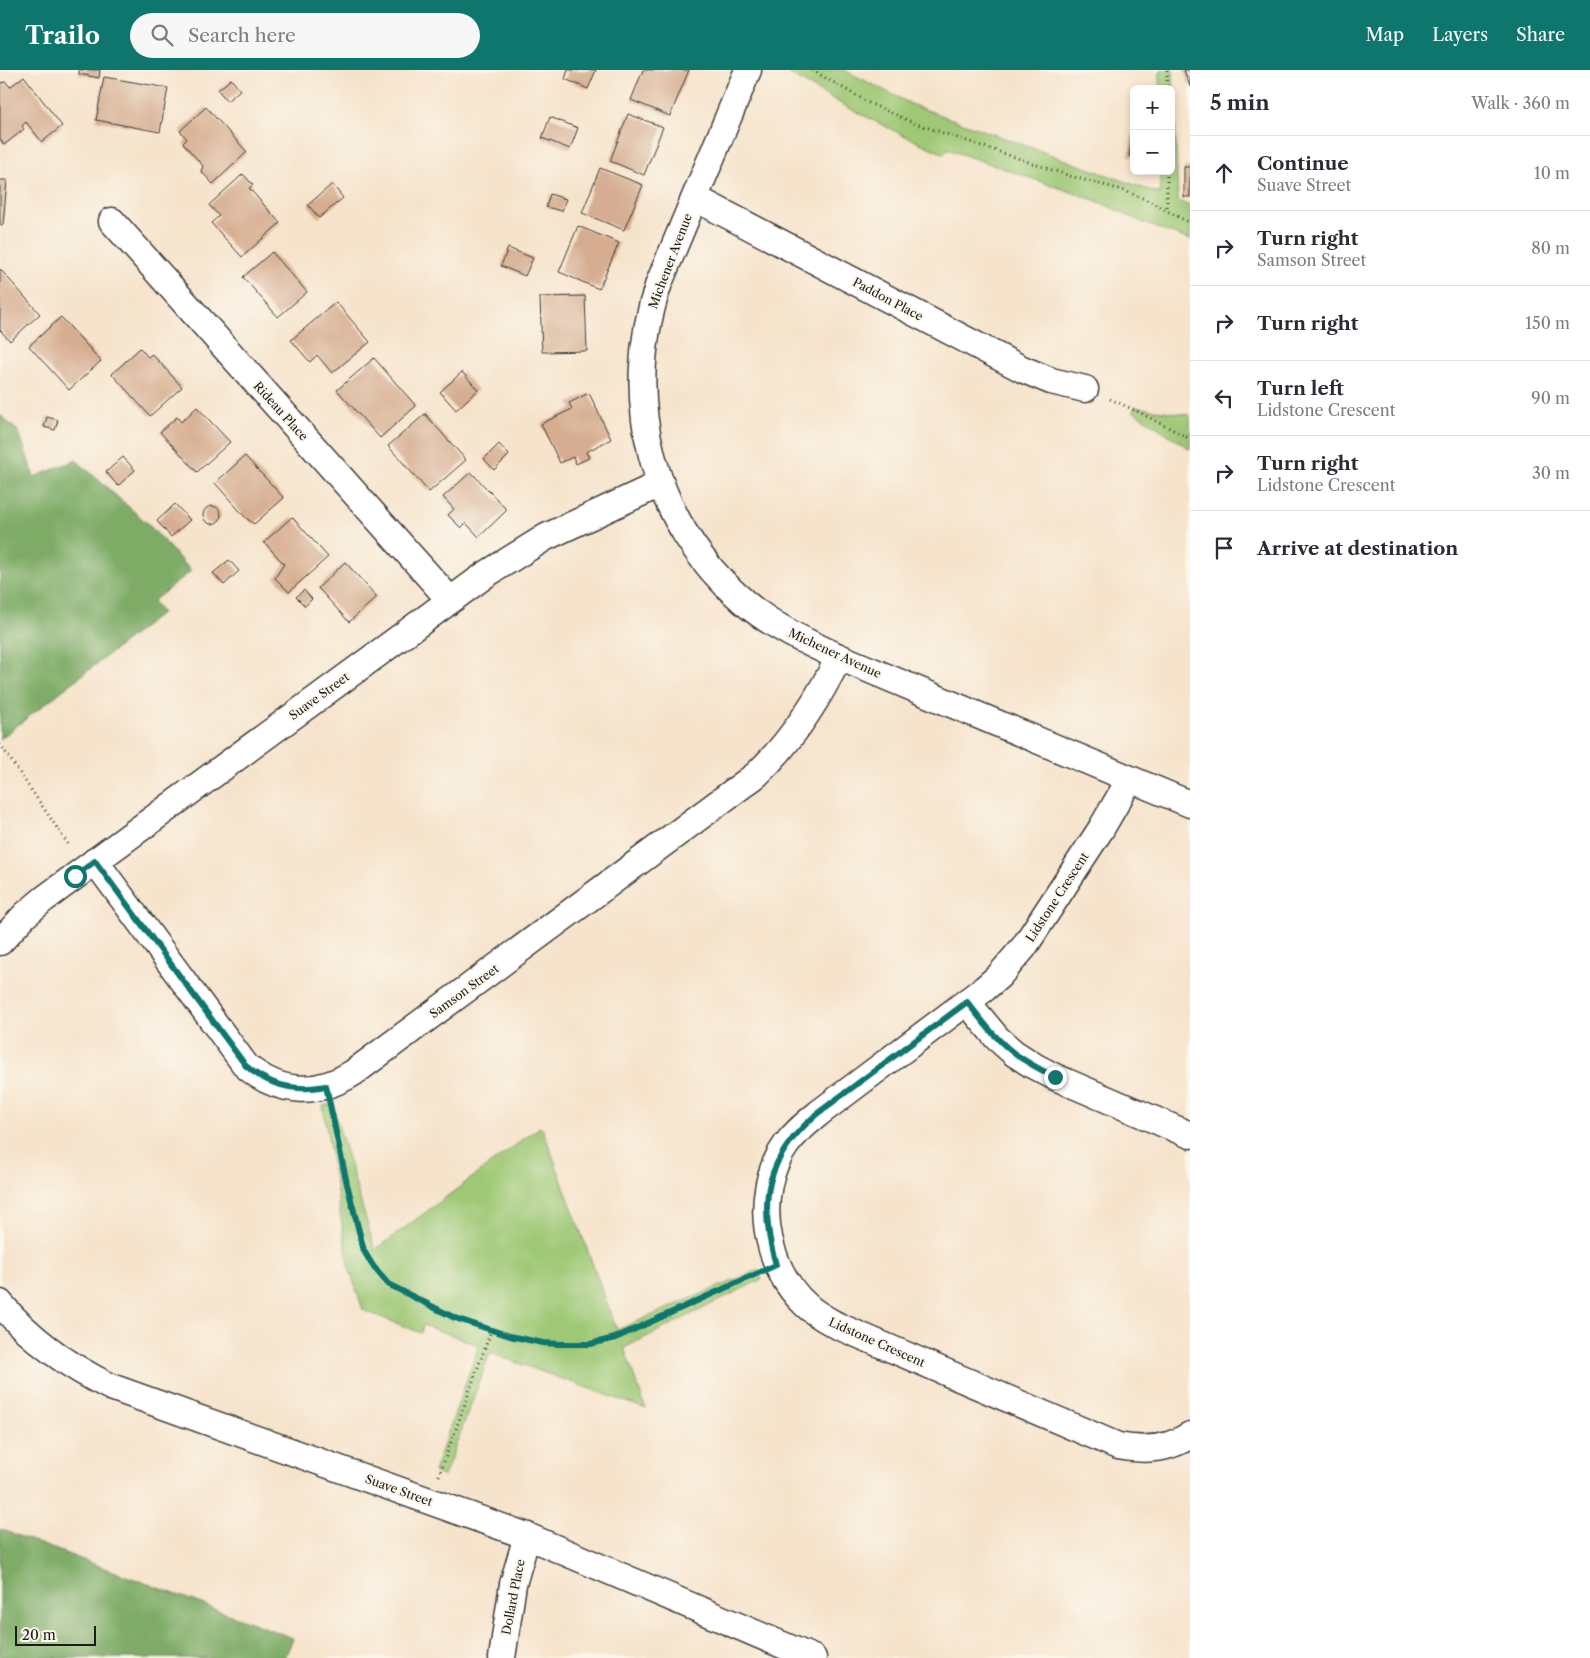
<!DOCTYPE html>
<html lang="en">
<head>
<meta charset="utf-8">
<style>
	body { margin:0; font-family:"Libre Caslon Text",serif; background:#f7f7f7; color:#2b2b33 }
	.controls { position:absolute; right:15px; top:15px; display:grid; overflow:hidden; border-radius:8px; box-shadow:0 2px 8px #0003 }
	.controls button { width:45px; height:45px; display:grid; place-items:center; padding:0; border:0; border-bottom:1px solid #e1e1e2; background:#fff; color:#2b2b33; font:25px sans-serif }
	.scale { position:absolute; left:15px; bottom:12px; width:81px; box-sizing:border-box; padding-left:5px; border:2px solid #1c1c1c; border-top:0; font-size:14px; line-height:18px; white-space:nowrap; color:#1c1c1c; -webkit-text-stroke:4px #fbf7ec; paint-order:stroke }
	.stop { position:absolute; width:15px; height:15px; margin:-11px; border:4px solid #0f766e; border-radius:50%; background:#fff }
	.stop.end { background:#0f766e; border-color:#fff; box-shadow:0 1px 5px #0008 }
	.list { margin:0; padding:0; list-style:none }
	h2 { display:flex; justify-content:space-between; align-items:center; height:65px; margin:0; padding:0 20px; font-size:21px }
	h2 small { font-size:16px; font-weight:400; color:#7c7c81 }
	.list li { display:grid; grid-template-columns:32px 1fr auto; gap:15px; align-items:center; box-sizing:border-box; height:75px; padding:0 20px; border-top:1px solid #e1e1e2 }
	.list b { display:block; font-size:19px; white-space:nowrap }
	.list p { margin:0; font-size:16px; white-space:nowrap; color:#7c7c81 }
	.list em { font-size:16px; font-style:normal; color:#7c7c81 }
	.icon { flex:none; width:28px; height:28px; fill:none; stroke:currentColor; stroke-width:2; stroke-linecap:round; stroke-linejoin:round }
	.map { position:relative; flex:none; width:1190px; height:1588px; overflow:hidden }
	header { display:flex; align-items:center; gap:30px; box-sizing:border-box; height:70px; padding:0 25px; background:#0f766e; color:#fff }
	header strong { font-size:24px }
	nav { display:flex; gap:28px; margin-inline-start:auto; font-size:18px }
	.search { width:350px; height:45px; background:#f7f7f7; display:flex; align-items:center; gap:12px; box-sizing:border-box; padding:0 18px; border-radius:28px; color:#7c7c81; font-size:19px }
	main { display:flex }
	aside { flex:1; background:#fff }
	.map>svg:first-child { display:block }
</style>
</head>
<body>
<header>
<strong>Trailo</strong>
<div class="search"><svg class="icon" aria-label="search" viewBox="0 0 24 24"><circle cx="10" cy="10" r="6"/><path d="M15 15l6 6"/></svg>Search here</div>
<nav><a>Map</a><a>Layers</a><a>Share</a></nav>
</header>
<main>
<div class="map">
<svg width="1190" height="1588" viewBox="0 0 1190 1588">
	<rect width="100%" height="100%" fill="#fbf7ec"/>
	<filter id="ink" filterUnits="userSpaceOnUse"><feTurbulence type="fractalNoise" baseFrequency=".02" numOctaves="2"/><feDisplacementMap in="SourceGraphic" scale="10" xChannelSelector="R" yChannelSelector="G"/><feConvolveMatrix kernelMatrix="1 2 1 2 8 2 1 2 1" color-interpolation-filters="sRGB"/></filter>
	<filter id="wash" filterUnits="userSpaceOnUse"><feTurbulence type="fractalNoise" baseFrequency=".0096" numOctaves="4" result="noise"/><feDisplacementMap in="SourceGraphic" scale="20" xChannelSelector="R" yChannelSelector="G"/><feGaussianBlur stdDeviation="1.12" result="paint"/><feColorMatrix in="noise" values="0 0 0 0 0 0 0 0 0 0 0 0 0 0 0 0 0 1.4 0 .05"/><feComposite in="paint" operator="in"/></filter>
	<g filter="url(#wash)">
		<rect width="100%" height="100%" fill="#f6e3cb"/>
		<g fill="#9ec874" stroke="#5d7248">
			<path d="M784 0H844L913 35 1160 124V101H1171V19H1160V0H1173L1178 131 1190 136V170L1144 153 1097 131 947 79 944 84C889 59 835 33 784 0Z"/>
			<polygon points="1135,337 1190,345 1190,379 1133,341"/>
			<polygon points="332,1034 375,1180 540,1057 543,1060 617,1260 758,1200 762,1209 624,1278 646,1339 490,1283 444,1407 434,1402 479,1275 423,1255 421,1263 363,1240 349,1198 323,1036"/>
		</g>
		<g fill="#7eac66" stroke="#4d6441">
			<polygon points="0,345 19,362 34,407 76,390 149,455 191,501 153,531 162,543 0,669"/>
			<polygon points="0,1459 293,1568 285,1588 0,1588"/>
		</g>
		<g id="blocks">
			<g fill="#d6ad90">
				<polygon points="79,0 100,0 99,8 79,4"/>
				<polygon points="568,0 596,0 588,19 565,9"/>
				<polygon points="643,0 689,0 670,46 631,30"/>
				<polygon points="1184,0 1190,0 1190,17"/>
				<polygon points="24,6 62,56 42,72 26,52 22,56 24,59 4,75 0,69 0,13 6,12 10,17"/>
				<polygon points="104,7 168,18 160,62 96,50"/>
				<polygon points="231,9 240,20 227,31 218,20"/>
				<polygon points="206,37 247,82 213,114 201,101 203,96 183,73 187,69 180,61"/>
				<polygon points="628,44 663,57 644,105 610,91"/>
				<polygon points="550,47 578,58 570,79 542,68"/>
				<polygon points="1133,61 1134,62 1134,87 1129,86"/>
				<rect x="1184" y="97" width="6" height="30"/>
				<polygon points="600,98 643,115 624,160 582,143"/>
				<polygon points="243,104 253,115 249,118 280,153 242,187 211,153 219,146 209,135"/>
				<polygon points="0,110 7,110 3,155 0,155"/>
				<polygon points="332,114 343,128 319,148 308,135"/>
				<polygon points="550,124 566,129 562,141 546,137"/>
				<polygon points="578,156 619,173 599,219 559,202"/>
				<polygon points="508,178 533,188 525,206 501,196"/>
				<polygon points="272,182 307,222 278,247 243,207"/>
				<polygon points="0,199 40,244 10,271 0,260"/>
				<polygon points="585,226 587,281 542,282 540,227"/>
				<polygon points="336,232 370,272 332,303 317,285 310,292 291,270"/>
				<polygon points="61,247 101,291 69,320 29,276"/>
				<polygon points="140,278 148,287 152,284 182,317 150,346 112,304"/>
				<polygon points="374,288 416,336 380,368 337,320"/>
				<polygon points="462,302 478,320 456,340 440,322"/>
				<polygon points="589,323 611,369 586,382 589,388 576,394 573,387 560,393 541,354 572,339 569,333"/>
				<polygon points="197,337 230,372 197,402 160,362 177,347 181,352"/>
				<polygon points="425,344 466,390 429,422 388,376"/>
				<polygon points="47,347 58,350 55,360 44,357"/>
				<polygon points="499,374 509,385 494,400 484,389"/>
				<polygon points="245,386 284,428 254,454 246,448 215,413"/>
				<polygon points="123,387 135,400 118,416 106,402"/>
				<polygon points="471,402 507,440 479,467 466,453 461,458 448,445 454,439 443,427"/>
				<polygon points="175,434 190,450 171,467 157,451"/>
				<circle cx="212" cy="445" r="9"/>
				<polygon points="292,447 328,487 289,522 275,508 284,494 264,472"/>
				<polygon points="229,490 239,501 224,515 213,503"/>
				<polygon points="345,492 377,527 349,552 318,518"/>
				<polygon points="304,520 312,529 305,536 296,527"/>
			</g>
		</g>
	</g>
	<g filter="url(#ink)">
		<use href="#blocks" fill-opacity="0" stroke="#3d3a36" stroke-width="1"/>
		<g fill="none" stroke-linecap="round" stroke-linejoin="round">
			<defs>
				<g id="minor">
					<path d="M748 0 659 213C620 328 651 452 744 532 772 556 806 572 839 587L1190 734"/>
					<polyline points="695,128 1022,299 1051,311 1085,319"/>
					<polyline points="112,151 450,530"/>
					<path d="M1130 709 1101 759 1024 877 999 906 984 919 819 1043C807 1053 795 1062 786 1075 752 1122 764 1197 806 1235 815 1244 827 1250 838 1256L1118 1376C1143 1381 1168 1380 1190 1365"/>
					<path d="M95 791 246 996C279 1024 316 1026 353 1003L756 705C792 671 817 632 839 587"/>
					<polyline points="0,872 25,845 44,829 485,505 546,467 660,414"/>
					<polyline points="967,932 997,968 1014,983 1034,996 1055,1007 1190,1065"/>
					<path d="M0 1233C31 1270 68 1296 111 1317L527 1466 813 1588"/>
					<polyline points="502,1588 513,1514 527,1466"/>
				</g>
			</defs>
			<use href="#minor" stroke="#3d3a36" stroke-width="29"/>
			<g stroke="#3d3a36" stroke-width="3" stroke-dasharray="1 4" stroke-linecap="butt">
				<polyline points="812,0 869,33 914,53 1073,107 1122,120 1145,129 1190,153"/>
				<polyline points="1167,0 1167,19"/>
				<polyline points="1167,101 1167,140"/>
				<polyline points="1110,329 1137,341 1190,369"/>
				<polyline points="0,674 70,777"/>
				<path d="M331 1041 347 1114 365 1181 373 1196 388 1214C445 1248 537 1287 604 1272 624 1267 642 1257 660 1249 691 1234 722 1220 753 1206"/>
				<polyline points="439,1406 491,1261"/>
			</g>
			<use href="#minor" stroke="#fff" stroke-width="26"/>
		</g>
	</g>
	<g fill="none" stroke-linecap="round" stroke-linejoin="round" filter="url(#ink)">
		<path stroke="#0f766e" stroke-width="6" d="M75 806 95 791 246 996C269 1016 296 1022 326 1016L347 1114 364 1181 373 1196 388 1214 455 1248 510 1266 543 1273 560 1274H590L615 1268 776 1195C757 1130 766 1087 818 1043L967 932C982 950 996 970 1015 984 1028 993 1041 1000 1055 1007"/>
	</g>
	<g text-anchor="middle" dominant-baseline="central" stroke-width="4" stroke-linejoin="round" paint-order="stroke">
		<g font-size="12" fill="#1c1c1c" stroke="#fbf7ec">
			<text transform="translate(670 191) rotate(-69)">Michener Avenue</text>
			<text transform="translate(888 229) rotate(28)">Paddon Place</text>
			<text transform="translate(281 341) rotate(48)">Rideau Place</text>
			<text transform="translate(835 583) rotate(25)">Michener Avenue</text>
			<text transform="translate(319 626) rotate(-36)">Suave Street</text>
			<text transform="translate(1057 827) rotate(-57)">Lidstone Crescent</text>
			<text transform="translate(464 921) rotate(-36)">Samson Street</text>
			<text transform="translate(877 1272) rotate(24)">Lidstone Crescent</text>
			<text transform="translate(399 1420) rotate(20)">Suave Street</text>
			<text transform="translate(513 1527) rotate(-79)">Dollard Place</text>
		</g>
	</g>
</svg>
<div class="controls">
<button>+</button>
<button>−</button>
</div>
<div class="scale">20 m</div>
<div class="stop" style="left:75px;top:806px"></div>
<div class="stop end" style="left:1055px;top:1007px"></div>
</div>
<aside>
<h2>5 min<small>Walk · 360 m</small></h2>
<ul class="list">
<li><svg class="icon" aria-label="ahead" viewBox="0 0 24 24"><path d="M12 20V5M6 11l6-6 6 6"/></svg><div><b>Continue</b><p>Suave Street</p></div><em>10 m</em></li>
<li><svg class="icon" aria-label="right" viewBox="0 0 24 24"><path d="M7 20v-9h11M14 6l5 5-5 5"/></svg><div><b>Turn right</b><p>Samson Street</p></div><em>80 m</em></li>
<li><svg class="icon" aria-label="right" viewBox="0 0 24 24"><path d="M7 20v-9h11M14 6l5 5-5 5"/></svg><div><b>Turn right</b></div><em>150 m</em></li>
<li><svg class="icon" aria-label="left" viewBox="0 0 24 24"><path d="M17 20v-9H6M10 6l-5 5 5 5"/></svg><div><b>Turn left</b><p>Lidstone Crescent</p></div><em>90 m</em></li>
<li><svg class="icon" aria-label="right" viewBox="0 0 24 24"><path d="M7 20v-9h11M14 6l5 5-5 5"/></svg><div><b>Turn right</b><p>Lidstone Crescent</p></div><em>30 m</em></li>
<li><svg class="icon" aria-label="arrive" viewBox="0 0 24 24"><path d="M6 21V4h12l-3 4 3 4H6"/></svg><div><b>Arrive at destination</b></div></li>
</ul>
</aside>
</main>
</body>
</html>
